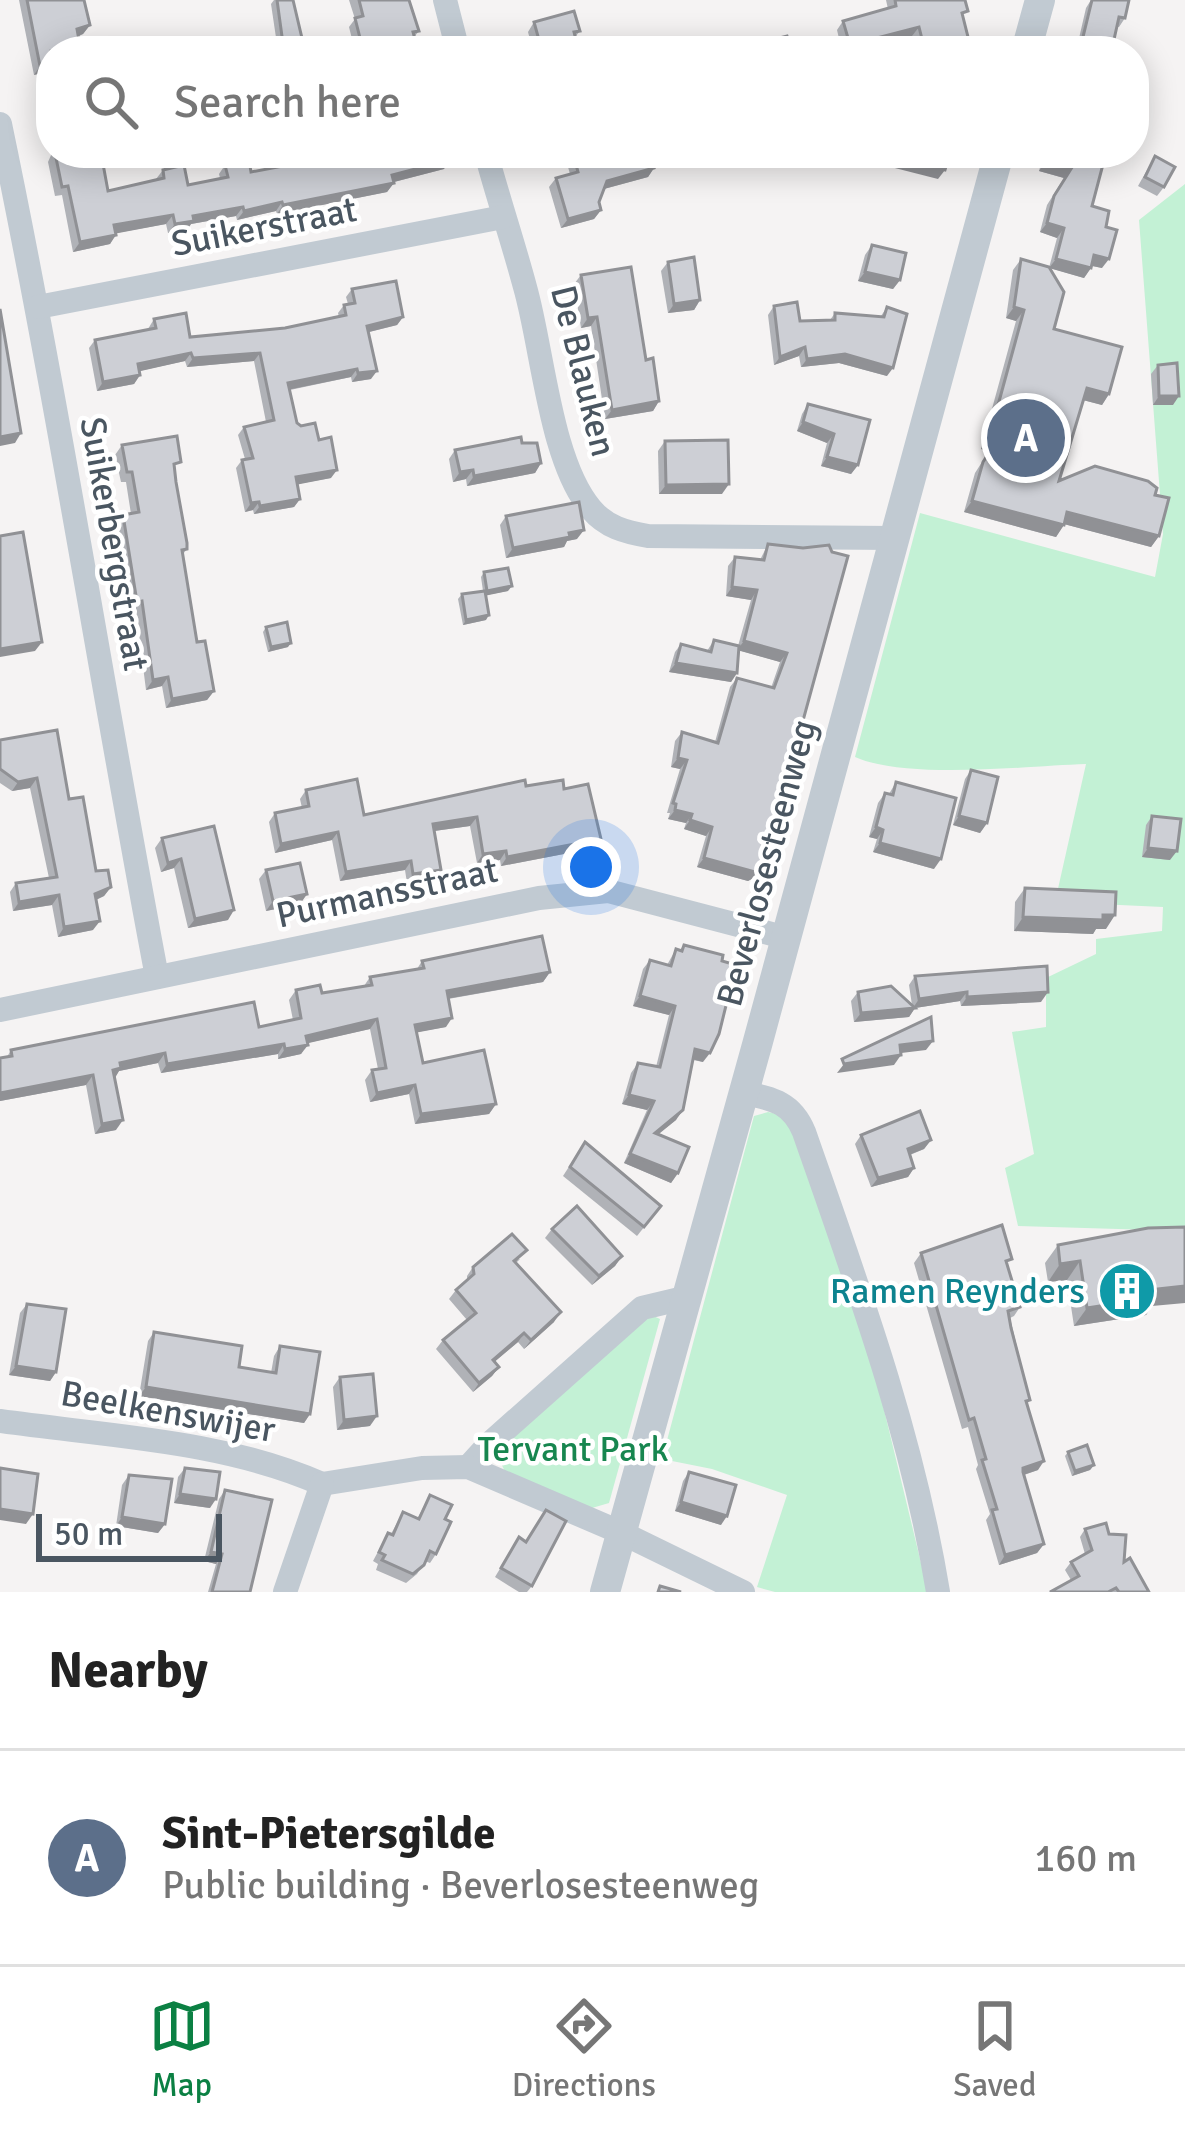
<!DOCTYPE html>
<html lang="en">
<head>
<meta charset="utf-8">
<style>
	body { margin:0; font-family:Signika,sans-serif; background:#f6f6f6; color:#222 }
	.scale { position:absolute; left:36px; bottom:30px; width:186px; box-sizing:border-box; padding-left:12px; border:6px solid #4a5661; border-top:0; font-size:33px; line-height:42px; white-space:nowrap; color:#4a5661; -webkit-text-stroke:9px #fff; paint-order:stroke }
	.you { position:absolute; left:591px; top:867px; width:42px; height:42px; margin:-30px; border:9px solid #fff; border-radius:50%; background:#1a73e8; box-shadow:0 0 0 18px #1a73e833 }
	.badge { display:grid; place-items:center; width:78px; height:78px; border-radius:50%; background:#0b8043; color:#fff; font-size:39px; font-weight:700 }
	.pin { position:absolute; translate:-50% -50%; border:6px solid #fff; box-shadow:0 3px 12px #0006 }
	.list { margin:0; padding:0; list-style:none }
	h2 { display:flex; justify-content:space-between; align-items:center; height:156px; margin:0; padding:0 48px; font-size:51px }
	h2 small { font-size:39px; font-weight:400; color:#767676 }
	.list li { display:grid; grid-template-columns:78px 1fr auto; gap:36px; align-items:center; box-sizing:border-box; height:216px; padding:0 48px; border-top:3px solid #e0e0e0 }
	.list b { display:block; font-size:45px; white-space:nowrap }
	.list p { margin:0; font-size:39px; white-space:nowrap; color:#767676 }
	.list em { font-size:39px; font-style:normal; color:#767676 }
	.icon { flex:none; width:66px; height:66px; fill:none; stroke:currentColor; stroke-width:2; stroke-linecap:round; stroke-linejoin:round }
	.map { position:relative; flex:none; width:1185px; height:1592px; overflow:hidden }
	.search { position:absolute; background:#fff; box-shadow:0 6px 30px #0003; left:36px; right:36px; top:36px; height:132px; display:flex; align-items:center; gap:30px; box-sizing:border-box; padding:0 42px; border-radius:48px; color:#767676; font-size:45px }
	.sheet { height:372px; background:#fff }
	nav { display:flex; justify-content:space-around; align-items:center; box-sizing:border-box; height:168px; border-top:3px solid #e0e0e0; background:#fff; font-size:33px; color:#767676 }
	nav a { display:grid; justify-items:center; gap:6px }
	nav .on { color:#0b8043 }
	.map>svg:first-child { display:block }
</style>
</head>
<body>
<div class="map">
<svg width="1185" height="1592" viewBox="0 0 1185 1592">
	<rect width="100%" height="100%" fill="#f5f3f3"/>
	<g fill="#c3f1d5">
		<path d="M1185 184V1231L1018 1226 1005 1168 1034 1154 1012 1032 1046 1027V978L1096 954V939L1162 931 1163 907 1055 902 1086 764C1025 766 907 780 855 757L920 513 1155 577 1163 534 1139 220Z"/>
		<polygon points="768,1112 781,1115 793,1129 867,1339 928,1592 775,1592 757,1587 787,1495 712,1469 662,1459 754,1116"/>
		<polygon points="649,1314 660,1319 609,1503 592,1508 506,1474 501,1463 508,1440"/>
	</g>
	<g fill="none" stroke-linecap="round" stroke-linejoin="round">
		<g stroke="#c1cad2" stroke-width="24">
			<polyline points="445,0 458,51"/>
			<path d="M0 124C59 407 103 693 157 977"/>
			<path d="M486 153C498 198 513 242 525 287 543 350 550 461 591 509 606 527 625 532 648 536L895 538"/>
			<polyline points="38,307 503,217"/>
			<polyline points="0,1010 539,898 608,891 787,938"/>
			<path d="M745 1093C774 1099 792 1103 804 1132 857 1284 912 1433 938 1592"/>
			<path d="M0 1421C106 1436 223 1440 322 1484"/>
			<polyline points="468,1467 488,1445 642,1308 684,1298"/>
			<polyline points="322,1484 422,1468 468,1467 622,1533 743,1592"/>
			<polyline points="285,1592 322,1484"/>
		</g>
		<g stroke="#c1cad2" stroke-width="30">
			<polyline points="1026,51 1040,0"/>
			<path d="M605 1592C739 1113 871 634 999 153"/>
		</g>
	</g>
	<g fill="#b0b2b7">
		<polygon points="19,0 84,0 90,25 83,34 51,51 51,148 44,118 49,113 41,73 34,75"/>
		<polygon points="274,0 293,0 305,51 278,51 271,4"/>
		<polygon points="349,0 409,0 419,31 414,37 417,51 368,51 367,48 355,51 349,27 355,19"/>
		<polygon points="886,0 965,0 963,17 970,45 966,51 916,51 912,36 856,51 842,51 837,30 843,21 888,9"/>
		<polygon points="1091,0 1125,18 1119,27 1116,27 1107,51 1077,47 1086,8"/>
		<polygon points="534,22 580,31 575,37 579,51 533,51 528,32"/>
		<polygon points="52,153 101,153 108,191 156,179 163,170 188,185 220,178 219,174 225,165 251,172 334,157 333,153 448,153 444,169 394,182 387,192 277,214 276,211 237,220 236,216 191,224 187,230 168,233 166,224 116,233 110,244 73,252 62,195 55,196 48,162"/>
		<polygon points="564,153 650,153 654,168 648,177 604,189 599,202 601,210 594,219 561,228 549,187 556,178 570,174"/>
		<polygon points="1044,153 1106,153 1092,206 1106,227 1102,268 1092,266 1084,278 1050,268 1054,329 1109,394 1102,405 1083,400 1059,481 1155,495 1159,536 1151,547 1064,524 1056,537 964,512 975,473 989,451 981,449 1016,321 1006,318 1013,270 1021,259 1049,268 1057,238 1040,232 1047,205 1064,178 1039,171"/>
		<polygon points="1155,156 1164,187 1157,196 1138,186"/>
		<polygon points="872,245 900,280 893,289 858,281 865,255"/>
		<polygon points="668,262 700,300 694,310 668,313 661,271"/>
		<polygon points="581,275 646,360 659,401 653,411 605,419 591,326 581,328 574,284"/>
		<polygon points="352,289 403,317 397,325 369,332 371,379 352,382 351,377 290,390 297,423 319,440 331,478 297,484 300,499 294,507 254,514 253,510 245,512 236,468 242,460 245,459 238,435 244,427 266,422 254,361 187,367 185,361 139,371 140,375 134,384 97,391 89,348 95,340 148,329 154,319 190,337 285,328 339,317 338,313 344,305 348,304 346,297"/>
		<polygon points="774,306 800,321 830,320 835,313 881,316 887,307 887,376 839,363 801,367 799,356 774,365 768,315"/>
		<polygon points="1158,365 1173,405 1153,405 1151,374"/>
		<polygon points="808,404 858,465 851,474 821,466 827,443 797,431 802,414"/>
		<polygon points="665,441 722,494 659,494 658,451"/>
		<polygon points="522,443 541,463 535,473 467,486 466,479 453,482 449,459 455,450"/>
		<polygon points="122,445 175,471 187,549 183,554 197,642 214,691 207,700 166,708 162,686 146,690 136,611 131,611 117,524 123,515 131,514 126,482 121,482 115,455"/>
		<polygon points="506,516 577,539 567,541 564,547 506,558 500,525"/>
		<polygon points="768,544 803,548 763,867 757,876 748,881 697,867 706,836 684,829 686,823 668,819 670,813 667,813 680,769 671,767 675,741 682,732 715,742 730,687 737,678 771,688 780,662 738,650 737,673 731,682 669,672 675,652 681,644 707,651 714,640 738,646 751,600 726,596 728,566 735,557 760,560"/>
		<polygon points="484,572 508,591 486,595 486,620 463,625 458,599 462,594 483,591 481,577"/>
		<polygon points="266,627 288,647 268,652 263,632"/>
		<polygon points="0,740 69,799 96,871 111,887 104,896 96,900 93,930 58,937 52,905 13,911 10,892 16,883 49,878 30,788 12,791 0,783"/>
		<polygon points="971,770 987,823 980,833 953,825 965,779"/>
		<polygon points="896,782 934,869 873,852 877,839 869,837 878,803 885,793 889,794"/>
		<polygon points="526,786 564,789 595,848 501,866 500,860 477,863 470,826 434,831 441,870 435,878 407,883 405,870 340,881 332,840 275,853 269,822 275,813 302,808 300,799 306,790 364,815"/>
		<polygon points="1152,816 1170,860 1142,857 1146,825"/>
		<polygon points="214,826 228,920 188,928 174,868 161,872 155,848 162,838"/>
		<polygon points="266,870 307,894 300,904 266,911 259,879"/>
		<polygon points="1025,888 1106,929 1096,929 1093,934 1014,931 1015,902"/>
		<polygon points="684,945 703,1062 693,1060 676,1120 658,1134 678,1173 671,1183 624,1163 647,1110 622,1104 631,1073 638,1063 656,1067 669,1015 633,1006 643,969 650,960 667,965 676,949 680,950"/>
		<polygon points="422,961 550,972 543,982 448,999 446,1027 417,1032 423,1063 496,1104 489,1114 415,1124 409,1094 370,1102 365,1080 372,1070 378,1069 370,1029 307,1043 301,1054 278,1059 278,1054 161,1073 158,1063 119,1071 114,1078 116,1130 95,1134 86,1085 0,1101 0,1058 7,1057 11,1050 259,1027 293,1020 289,1000 296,990 322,993 364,986 370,977 417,969"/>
		<polygon points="915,976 1041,1002 961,1006 960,1001 915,1008 909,1017 854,1022 851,1001 858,992 912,1005 909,985"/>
		<polygon points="861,1135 931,1140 924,1149 910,1155 914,1168 908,1177 871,1187 855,1144"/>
		<polygon points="585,1142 661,1206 637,1236 563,1176"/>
		<polygon points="552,1229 622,1256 615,1266 592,1285 545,1238"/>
		<polygon points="1058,1245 1152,1306 1146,1315 1074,1326 1067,1280 1048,1282 1045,1263"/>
		<polygon points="921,1253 1007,1266 1020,1307 1014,1316 1010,1318 1030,1400 1027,1404 1038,1470 1024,1475 1044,1544 1037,1553 999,1565 986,1520 990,1514 976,1469 978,1465 968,1427 962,1429 914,1263"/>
		<polygon points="520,1259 516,1263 554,1322 524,1349 518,1342 494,1362 499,1367 492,1376 473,1392 436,1349 443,1340 467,1320 449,1299 456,1290 467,1280 467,1276 473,1267"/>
		<polygon points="27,1304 56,1372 50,1381 9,1375 20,1313"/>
		<polygon points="154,1332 239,1367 271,1373 274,1356 280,1346 310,1414 304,1423 139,1396 148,1341"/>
		<polygon points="340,1377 370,1426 337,1430 333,1387"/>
		<polygon points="1068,1452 1094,1465 1090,1470 1072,1476 1065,1456"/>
		<polygon points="185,1468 210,1508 174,1503 178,1477"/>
		<polygon points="689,1472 721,1525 675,1511 683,1481"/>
		<polygon points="129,1475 165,1524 158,1533 116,1526 122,1485"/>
		<polygon points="225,1490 250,1592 208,1592 216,1564 204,1561 219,1499"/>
		<polygon points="430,1495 445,1519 436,1554 430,1563 425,1561 417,1574 406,1583 376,1570 378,1564 373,1561 388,1533 391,1534 403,1512 417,1519"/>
		<polygon points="1085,1529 1109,1534 1124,1562 1149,1592 1050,1592 1071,1580 1065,1570 1071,1562 1085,1554 1080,1537"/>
		<polygon points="519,1537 532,1586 527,1592 519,1592 495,1577"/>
	</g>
	<g fill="#909195">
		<polygon points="90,25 83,34 71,38 77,29"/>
		<polygon points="919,27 912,36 856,51 845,51 850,45"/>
		<polygon points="1083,37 1113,44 1107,51 1077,47"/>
		<polygon points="374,39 367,48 355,51 361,42"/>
		<polygon points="48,64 41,73 34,75 40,66"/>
		<polygon points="894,157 945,170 938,179 887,166"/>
		<polygon points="450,160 444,169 386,184 392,175"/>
		<polygon points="1045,162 1071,169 1064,178 1039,171"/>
		<polygon points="654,168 648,177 600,190 607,181"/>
		<polygon points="394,183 387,192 277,214 283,205"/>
		<polygon points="282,202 276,211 237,220 244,211"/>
		<polygon points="243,207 236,216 191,224 187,230 168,233 175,224 193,216"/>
		<polygon points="601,210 594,219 561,228 568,219"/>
		<polygon points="173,215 166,224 108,235 114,225"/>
		<polygon points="1047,223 1064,228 1057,238 1040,232"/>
		<polygon points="116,235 110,244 73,252 80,242"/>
		<polygon points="1094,255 1109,259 1102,268 1088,265"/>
		<polygon points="1056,259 1091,268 1084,278 1049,268"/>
		<polygon points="865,272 900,280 893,289 858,281"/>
		<polygon points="700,300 694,310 668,313 674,304"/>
		<polygon points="1014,307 1024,310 1016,321 1006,318"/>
		<polygon points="403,317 397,325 361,334 367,326"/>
		<polygon points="597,317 591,326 581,328 588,318"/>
		<polygon points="805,347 799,356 774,365 780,357"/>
		<polygon points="191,353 185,361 132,373 138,364"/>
		<polygon points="260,353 254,361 187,367 193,358"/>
		<polygon points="845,354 893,368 887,376 839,363 801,367 807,359"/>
		<polygon points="357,369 351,377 282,391 288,383"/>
		<polygon points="377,371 371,379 352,382 358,373"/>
		<polygon points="140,375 134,384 97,391 103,382"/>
		<polygon points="1087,388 1109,394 1102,405 1079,399"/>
		<polygon points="1159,396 1179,396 1173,405 1153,405"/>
		<polygon points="659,401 653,411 605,419 612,410"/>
		<polygon points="803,422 834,434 827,443 797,431"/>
		<polygon points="21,433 15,443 0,446 0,437"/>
		<polygon points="989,438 997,440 989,451 981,449"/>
		<polygon points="827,457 858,465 851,474 821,466"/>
		<polygon points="541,463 535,473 467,486 474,476"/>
		<polygon points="337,470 331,478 290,486 296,477"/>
		<polygon points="473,470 466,479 453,482 460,472"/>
		<polygon points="729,484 722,494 659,494 666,485"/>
		<polygon points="300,499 294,507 254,514 260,506"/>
		<polygon points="972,501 1064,525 1056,537 964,512"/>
		<polygon points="259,502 253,510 245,512 251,503"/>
		<polygon points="1067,512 1159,536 1151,547 1060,523"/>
		<polygon points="584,530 577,539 567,541 564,547 506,558 513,548"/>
		<polygon points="512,586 508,591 484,596 487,591"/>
		<polygon points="732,587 757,590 751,600 726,596"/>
		<polygon points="489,615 486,620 463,625 466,620"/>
		<polygon points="744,641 787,653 780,662 737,650"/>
		<polygon points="42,642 35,651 0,657 0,649"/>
		<polygon points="291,643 288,647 268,652 271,647"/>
		<polygon points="676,663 737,673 731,682 669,672"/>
		<polygon points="168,677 162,686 146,690 153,680"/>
		<polygon points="214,691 207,700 166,708 172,699"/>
		<polygon points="678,758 687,760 680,769 671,767"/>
		<polygon points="37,778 30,788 12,791 18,782"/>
		<polygon points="675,810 692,814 686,823 668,819"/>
		<polygon points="959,816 987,823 980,833 953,825"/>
		<polygon points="477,817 470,826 427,832 433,824"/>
		<polygon points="690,820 712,827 706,836 684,829"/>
		<polygon points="876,827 883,830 877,839 869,837"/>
		<polygon points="338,832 332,840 275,853 281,844"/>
		<polygon points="601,839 595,848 501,866 507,857"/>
		<polygon points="880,843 941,859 934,869 873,852"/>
		<polygon points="1148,848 1177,851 1170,860 1142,857"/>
		<polygon points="506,851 500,860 477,863 483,854"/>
		<polygon points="704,858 763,867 757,876 748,881 697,867"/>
		<polygon points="181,859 174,868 161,872 168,863"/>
		<polygon points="411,861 405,870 340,881 346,872"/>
		<polygon points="441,870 435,878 407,883 413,874"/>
		<polygon points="111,887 104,896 89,903 95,894"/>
		<polygon points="307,894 300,904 266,911 273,901"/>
		<polygon points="59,895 52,905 13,911 19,902"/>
		<polygon points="234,910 228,920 188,928 195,919"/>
		<polygon points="1103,915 1115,915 1106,929 1096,929 1093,934 1014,931 1023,917"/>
		<polygon points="100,921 93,930 58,937 64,927"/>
		<polygon points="550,972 543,982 440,1000 447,991"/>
		<polygon points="967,992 960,1001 915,1008 909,1017 854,1022 861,1013 913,1008 919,999"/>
		<polygon points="1048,992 1041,1002 961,1006 967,997"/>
		<polygon points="640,996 675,1006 669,1015 633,1006"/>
		<polygon points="452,1018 446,1027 409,1034 415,1025"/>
		<polygon points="377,1019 370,1029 300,1045 306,1036"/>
		<polygon points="933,1041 926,1050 893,1054 900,1045"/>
		<polygon points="284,1044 278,1054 161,1073 167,1064"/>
		<polygon points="308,1045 301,1054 278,1059 285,1049"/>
		<polygon points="695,1049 710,1053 703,1062 688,1058"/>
		<polygon points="165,1053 158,1063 119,1071 115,1078 106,1079 120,1063"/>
		<polygon points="901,1055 894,1065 837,1073 844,1064"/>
		<polygon points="93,1075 86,1085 0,1101 0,1093"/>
		<polygon points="415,1085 409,1094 370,1102 377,1093"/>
		<polygon points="629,1095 654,1101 647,1110 622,1104"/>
		<polygon points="496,1104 489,1114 415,1124 421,1114"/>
		<polygon points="683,1110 676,1120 649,1142 655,1133"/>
		<polygon points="123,1120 116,1130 95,1134 102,1124"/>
		<polygon points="931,1140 924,1149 901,1158 908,1149"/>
		<polygon points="630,1154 678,1173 671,1183 624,1163"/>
		<polygon points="914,1168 908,1177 871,1187 878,1178"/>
		<polygon points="622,1256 615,1266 592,1285 599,1276"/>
		<polygon points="1080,1261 1067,1280 1048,1282 1060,1264"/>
		<polygon points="1185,1286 1185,1303 1152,1306 1146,1315 1074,1326 1087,1308 1157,1289"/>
		<polygon points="561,1312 554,1322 524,1349 531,1340"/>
		<polygon points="524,1333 518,1342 486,1369 493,1360"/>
		<polygon points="16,1366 56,1372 50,1381 9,1375"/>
		<polygon points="499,1367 492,1376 473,1392 479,1383"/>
		<polygon points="146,1387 310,1414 304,1423 139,1396"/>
		<polygon points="377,1416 370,1426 337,1430 344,1420"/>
		<polygon points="1044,1461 1038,1470 1017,1477 1023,1468"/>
		<polygon points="1094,1465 1090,1470 1072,1476 1075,1471"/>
		<polygon points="180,1494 216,1499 210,1508 174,1503"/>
		<polygon points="681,1502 727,1516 721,1525 675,1511"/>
		<polygon points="0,1509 33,1514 26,1524 0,1520"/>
		<polygon points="122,1517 165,1524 158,1533 116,1526"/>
		<polygon points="1044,1544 1037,1553 999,1565 1005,1555"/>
		<polygon points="211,1552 222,1554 216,1564 204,1561"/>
	</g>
	<g fill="#cdcfd5" stroke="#909195" stroke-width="3">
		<polygon points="27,0 84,0 90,25 77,29 81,51 51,51 51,82 48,64 40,66"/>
		<polygon points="277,0 293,0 305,51 284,51"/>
		<polygon points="359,0 409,0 419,31 413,32 418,50 377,51 374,39 361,42 355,18 363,16"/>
		<polygon points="895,0 965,0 968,11 962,13 970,45 948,51 925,51 919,27 850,45 843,21 896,6"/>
		<polygon points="1092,0 1129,0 1125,18 1119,17 1113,44 1083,37"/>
		<polygon points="574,11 580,31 574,32 579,51 542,51 534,22"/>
		<polygon points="787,36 792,51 769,51 767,41"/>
		<polygon points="55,153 101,153 108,191 164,178 163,170 184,165 188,185 228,177 225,165 249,160 251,172 341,155 341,153 448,153 450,160 392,175 394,183 283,205 282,202 244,211 243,207 193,216 194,221 175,224 173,215 114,225 116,235 80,242 68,186 62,187"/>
		<polygon points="573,153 650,153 654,168 607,181 599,202 601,210 568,219 556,178 578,172"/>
		<polygon points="895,153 950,153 945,170 894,157"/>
		<polygon points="1048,153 1106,153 1092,206 1109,211 1106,227 1117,230 1109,259 1094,255 1091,268 1056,259 1064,228 1047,223 1054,196 1071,169 1045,162"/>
		<polygon points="1155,156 1175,167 1164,187 1145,177"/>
		<polygon points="872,245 906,253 900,280 865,272"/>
		<polygon points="694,257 700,300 674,304 668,262"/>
		<polygon points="1021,259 1049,267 1064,292 1054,329 1122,347 1109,394 1087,388 1059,481 1095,466 1148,481 1157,488 1155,495 1169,498 1159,536 1067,512 1064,525 972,501 983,462 997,440 989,438 1024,310 1014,307"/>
		<polygon points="631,267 646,360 653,358 659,401 612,410 597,317 588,318 581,275"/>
		<polygon points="396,281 403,317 367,326 377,371 358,373 357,369 288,383 297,423 301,426 315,423 319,440 331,437 337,470 296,477 300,499 260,506 259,502 251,503 242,460 253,458 244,427 274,420 260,353 193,358 191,353 138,364 140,375 103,382 95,340 156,328 154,319 186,313 190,337 285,328 346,315 344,305 355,303 352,289"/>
		<polygon points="797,302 800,321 835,320 835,313 884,317 887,307 907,314 893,368 845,354 807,359 805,347 780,357 774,306"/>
		<polygon points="0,309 21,433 0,437"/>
		<polygon points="1177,363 1179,396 1159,396 1158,365"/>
		<polygon points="808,404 870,420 858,465 827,457 834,434 803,422"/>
		<polygon points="177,436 181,462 174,464 176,482 187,543 187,549 182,550 197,642 205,641 214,691 172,699 168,677 153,680 142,601 137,602 123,515 139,512 132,472 127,472 122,445"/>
		<polygon points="521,437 522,443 537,443 541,463 474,476 473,470 460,472 455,450"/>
		<polygon points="728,440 729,484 666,485 665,441"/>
		<polygon points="579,502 584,530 569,533 570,537 513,548 506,516"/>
		<polygon points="23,532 42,642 0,649 0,536"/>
		<polygon points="768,544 803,548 829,545 832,552 848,556 763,867 755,872 704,858 712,827 690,820 692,814 675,810 676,804 673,803 687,760 678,758 682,732 718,743 737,678 774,688 787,653 744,641 757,590 732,587 735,557 764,560"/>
		<polygon points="508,568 512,586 487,591 484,572"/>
		<polygon points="485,591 489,615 466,620 462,594"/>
		<polygon points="287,622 291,643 271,647 266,627"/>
		<polygon points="714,640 739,646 737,673 676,663 681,644 711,652"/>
		<polygon points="57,730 69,799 83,797 96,871 108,870 111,887 95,894 100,921 64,927 59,895 19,902 16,883 57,877 37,778 18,782 0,769 0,740"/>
		<polygon points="971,770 998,777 987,823 959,816"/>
		<polygon points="357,779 364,815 525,780 526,786 563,780 564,789 588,784 601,839 507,857 506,851 483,854 477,817 433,824 441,870 413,874 411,861 346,872 338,832 281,844 275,813 309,806 306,790"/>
		<polygon points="896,782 956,798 941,859 880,843 883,830 876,827 885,793 893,795"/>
		<polygon points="1152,816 1181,819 1177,851 1148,848"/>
		<polygon points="214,826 234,910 195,919 181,859 168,863 162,838"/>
		<polygon points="300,863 307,894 273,901 266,870"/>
		<polygon points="1025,888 1116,892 1115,915 1103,915 1103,920 1023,917"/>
		<polygon points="542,936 550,972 447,991 452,1018 415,1025 423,1063 484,1050 496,1104 421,1114 415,1085 377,1093 372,1070 386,1068 377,1019 306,1036 308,1045 285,1049 284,1044 167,1064 165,1053 120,1063 121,1068 113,1070 123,1120 102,1124 93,1075 0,1093 0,1058 12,1056 11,1050 254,1002 259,1027 301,1018 296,990 320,985 322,993 372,985 370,977 424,968 422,961"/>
		<polygon points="684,945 723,955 722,961 736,965 719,1034 710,1053 695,1049 683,1110 655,1133 689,1147 678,1173 630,1154 654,1101 629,1095 638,1063 660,1067 675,1006 640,996 650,960 671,966 676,949 682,951"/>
		<polygon points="1047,966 1048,992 967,997 967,992 919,999 915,976"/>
		<polygon points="891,986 915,1008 861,1013 858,992"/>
		<polygon points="931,1017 933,1041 900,1045 901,1055 844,1064 842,1059"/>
		<polygon points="920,1111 931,1140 908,1149 914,1168 878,1178 861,1135"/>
		<polygon points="585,1142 661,1206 644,1227 570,1167"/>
		<polygon points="577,1206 622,1256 599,1276 552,1229"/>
		<polygon points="1002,1225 1012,1259 1006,1261 1020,1307 1008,1311 1011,1328 1030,1400 1026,1401 1044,1461 1023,1468 1023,1472 1044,1544 1005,1555 992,1510 997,1509 982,1460 986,1459 974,1418 969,1420 921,1253"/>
		<polygon points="1185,1227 1185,1286 1157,1289 1158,1297 1087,1308 1080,1261 1060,1264 1058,1245 1148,1228"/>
		<polygon points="512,1234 527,1250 514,1261 561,1312 531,1340 524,1333 493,1360 499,1367 479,1383 443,1340 476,1313 456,1290 474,1274 473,1267"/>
		<polygon points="27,1304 66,1309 56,1372 16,1366"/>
		<polygon points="154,1332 242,1346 239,1367 276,1373 280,1346 320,1352 310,1414 146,1387"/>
		<polygon points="373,1374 377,1416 344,1420 340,1377"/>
		<polygon points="1087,1445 1094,1465 1075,1471 1068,1452"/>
		<polygon points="0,1468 38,1474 33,1514 0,1509"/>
		<polygon points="185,1468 220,1472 216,1499 180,1494"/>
		<polygon points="689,1472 736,1485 727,1516 681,1502"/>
		<polygon points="129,1475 172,1479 165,1524 122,1517"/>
		<polygon points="225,1490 272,1500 250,1592 212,1592 222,1554 211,1552"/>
		<polygon points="430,1495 452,1505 445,1519 451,1522 436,1554 430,1551 424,1565 413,1574 382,1560 385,1555 379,1552 388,1533 393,1535 403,1512 419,1519"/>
		<polygon points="546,1510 566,1521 532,1586 501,1568 519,1537 526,1542"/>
		<polygon points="1106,1523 1109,1534 1126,1535 1124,1562 1130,1558 1149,1592 1119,1592 1116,1588 1108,1592 1050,1592 1079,1576 1071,1562 1092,1550 1085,1529"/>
		<polygon points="660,1586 681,1592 658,1592"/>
	</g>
	<defs>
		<symbol id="building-disc" viewBox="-11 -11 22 22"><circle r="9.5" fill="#0f9aa8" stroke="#fff"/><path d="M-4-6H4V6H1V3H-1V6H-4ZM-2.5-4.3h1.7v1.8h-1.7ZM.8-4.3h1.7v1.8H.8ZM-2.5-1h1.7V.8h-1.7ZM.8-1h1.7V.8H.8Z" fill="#fff"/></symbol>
	</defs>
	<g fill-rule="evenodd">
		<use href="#building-disc" x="1094" y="1258" width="66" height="66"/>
	</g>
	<g text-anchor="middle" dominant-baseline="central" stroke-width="9" stroke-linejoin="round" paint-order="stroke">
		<g font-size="36" fill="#4a5661" stroke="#fff">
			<text transform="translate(264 227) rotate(-11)">Suikerstraat</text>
			<text transform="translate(583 371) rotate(76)">De Blauken</text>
			<text transform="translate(114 544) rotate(80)">Suikerbergstraat</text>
			<text transform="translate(767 863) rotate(-75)">Beverlosesteenweg</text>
			<text transform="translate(387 893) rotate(-12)">Purmansstraat</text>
			<text transform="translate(168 1412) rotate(10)">Beelkenswijer</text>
		</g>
		<g font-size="36" fill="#0d838f" stroke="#fff" text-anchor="end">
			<text x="1085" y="1291">Ramen Reynders</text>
		</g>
		<g font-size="36" fill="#17864f" stroke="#fff">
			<text x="573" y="1449">Tervant Park</text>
		</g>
	</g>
</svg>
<div class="scale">50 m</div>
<div class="you"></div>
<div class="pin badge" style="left:1026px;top:438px;background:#5c6f8a">A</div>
<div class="search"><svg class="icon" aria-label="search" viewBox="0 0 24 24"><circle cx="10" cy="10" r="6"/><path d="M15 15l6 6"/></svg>Search here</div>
</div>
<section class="sheet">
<h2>Nearby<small></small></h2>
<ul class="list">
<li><span class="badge" style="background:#5c6f8a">A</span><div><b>Sint-Pietersgilde</b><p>Public building · Beverlosesteenweg</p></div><em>160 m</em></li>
</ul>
</section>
<nav>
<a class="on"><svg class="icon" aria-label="map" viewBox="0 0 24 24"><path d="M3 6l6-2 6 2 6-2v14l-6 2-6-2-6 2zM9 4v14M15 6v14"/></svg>Map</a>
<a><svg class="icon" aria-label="directions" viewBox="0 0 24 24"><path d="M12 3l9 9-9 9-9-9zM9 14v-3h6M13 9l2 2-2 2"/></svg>Directions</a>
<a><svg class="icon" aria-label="saved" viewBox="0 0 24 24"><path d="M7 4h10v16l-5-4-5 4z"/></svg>Saved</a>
</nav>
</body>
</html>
